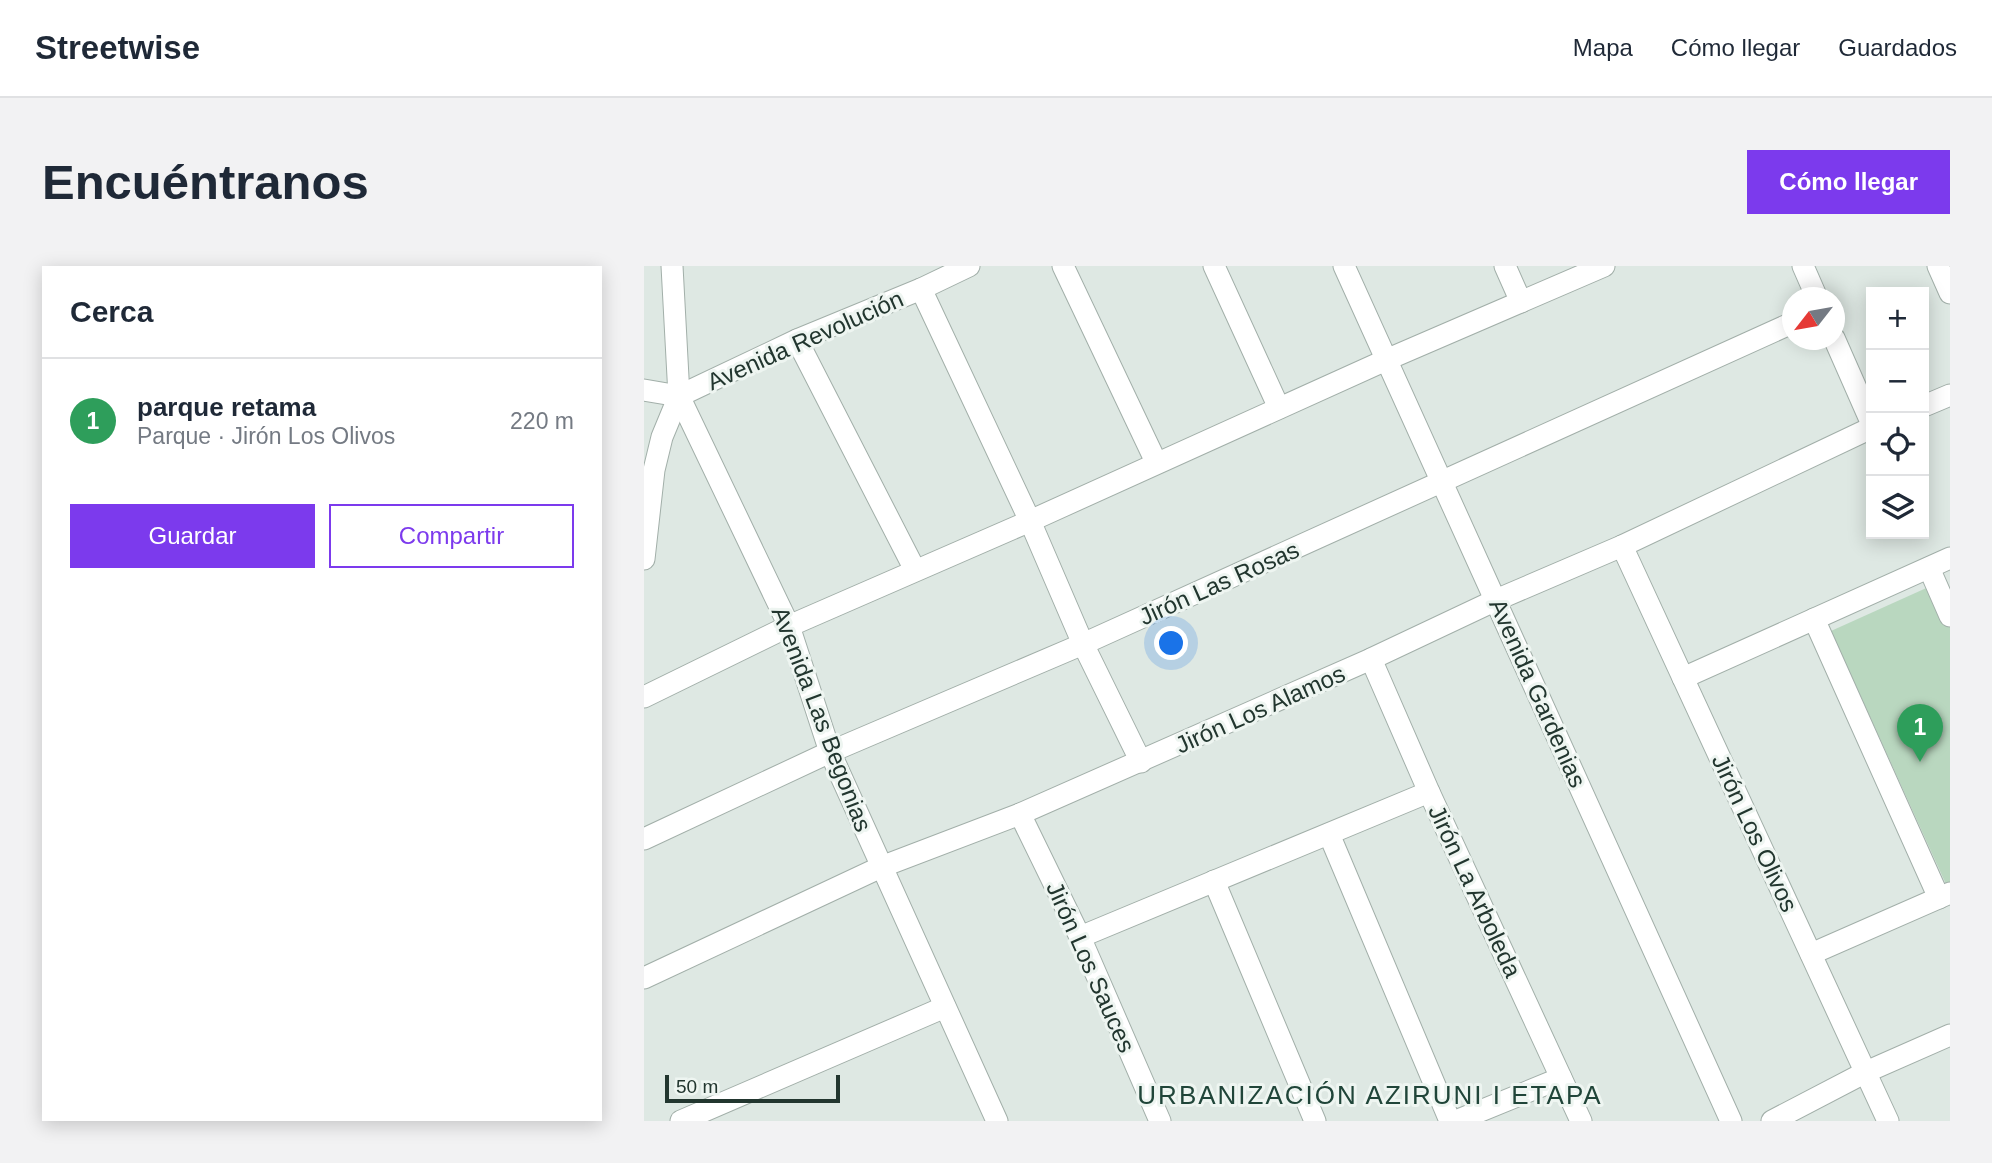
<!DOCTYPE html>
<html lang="es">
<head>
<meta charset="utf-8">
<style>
	body { margin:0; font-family:Helvetica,sans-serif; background:#f2f2f3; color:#1f2937 }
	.controls { position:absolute; right:21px; top:21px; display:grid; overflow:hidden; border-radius:0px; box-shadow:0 4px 18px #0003 }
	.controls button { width:63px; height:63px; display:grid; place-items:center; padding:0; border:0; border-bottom:2px solid #e0e1e3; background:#fff; color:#1f2937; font:35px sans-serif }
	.compass { position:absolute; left:1138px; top:21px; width:63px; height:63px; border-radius:50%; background:#fff; box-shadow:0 4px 18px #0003; rotate:239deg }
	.scale { position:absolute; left:21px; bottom:18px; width:175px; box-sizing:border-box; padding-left:7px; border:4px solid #22362f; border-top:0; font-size:19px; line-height:24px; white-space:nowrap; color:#22362f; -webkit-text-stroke:5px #eef5f1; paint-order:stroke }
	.you { position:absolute; left:528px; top:378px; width:24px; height:24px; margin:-18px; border:5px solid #fff; border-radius:50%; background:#1a73e8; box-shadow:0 0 0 10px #1a73e833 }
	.badge { display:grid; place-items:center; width:46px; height:46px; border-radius:50%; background:#7c3aed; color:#fff; font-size:23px; font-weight:700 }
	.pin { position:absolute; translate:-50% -58px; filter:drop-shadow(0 2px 4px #0008) }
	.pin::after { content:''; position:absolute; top:37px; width:24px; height:21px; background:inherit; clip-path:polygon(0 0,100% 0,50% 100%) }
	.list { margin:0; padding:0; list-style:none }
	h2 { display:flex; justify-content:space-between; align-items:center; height:91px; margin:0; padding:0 28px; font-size:30px }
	h2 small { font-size:23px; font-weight:400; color:#747a83 }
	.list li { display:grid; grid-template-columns:46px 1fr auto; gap:21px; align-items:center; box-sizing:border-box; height:126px; padding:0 28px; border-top:2px solid #e0e1e3 }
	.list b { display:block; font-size:26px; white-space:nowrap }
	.list p { margin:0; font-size:23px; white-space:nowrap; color:#747a83 }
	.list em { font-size:23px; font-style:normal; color:#747a83 }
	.actions { display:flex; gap:14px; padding:21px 28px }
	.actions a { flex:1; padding:16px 0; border:2px solid #7c3aed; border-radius:0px; text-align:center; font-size:24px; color:#7c3aed }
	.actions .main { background:#7c3aed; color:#fff }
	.icon { flex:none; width:38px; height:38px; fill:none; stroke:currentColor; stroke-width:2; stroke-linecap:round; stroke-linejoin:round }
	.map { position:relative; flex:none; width:1306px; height:855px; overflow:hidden; border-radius:0px }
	header { display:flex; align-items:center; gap:42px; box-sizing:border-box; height:98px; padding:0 35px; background:#fff; border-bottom:2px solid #e0e1e3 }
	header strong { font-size:33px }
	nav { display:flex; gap:38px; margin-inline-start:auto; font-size:24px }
	.intro { display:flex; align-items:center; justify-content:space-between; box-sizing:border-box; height:168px; padding:0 42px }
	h1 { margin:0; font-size:49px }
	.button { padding:18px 32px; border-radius:0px; background:#7c3aed; color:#fff; font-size:24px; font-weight:700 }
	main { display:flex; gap:42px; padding:0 42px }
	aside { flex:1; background:#fff; border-radius:0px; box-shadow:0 4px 18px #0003 }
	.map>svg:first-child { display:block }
</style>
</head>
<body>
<header>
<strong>Streetwise</strong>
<nav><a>Mapa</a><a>Cómo llegar</a><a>Guardados</a></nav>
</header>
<div class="intro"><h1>Encuéntranos</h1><a class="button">Cómo llegar</a></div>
<main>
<aside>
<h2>Cerca<small></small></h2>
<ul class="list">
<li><span class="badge" style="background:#2e9e5b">1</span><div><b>parque retama</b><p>Parque · Jirón Los Olivos</p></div><em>220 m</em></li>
</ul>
<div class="actions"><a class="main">Guardar</a><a>Compartir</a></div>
</aside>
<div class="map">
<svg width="1306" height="855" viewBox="0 0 1306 855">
	<rect width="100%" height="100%" fill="#dee8e3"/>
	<polygon fill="#b9d7bf" points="1289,319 1306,355 1306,627 1187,365"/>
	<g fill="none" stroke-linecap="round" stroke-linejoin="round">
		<defs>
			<g id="minor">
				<polyline points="28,0 35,130 145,360 186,486 353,855"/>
				<polyline points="419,0 512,196"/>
				<polyline points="570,0 635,142"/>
				<polyline points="700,0 1087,855"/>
				<polyline points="861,0 877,36"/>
				<polyline points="1159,0 1173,32"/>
				<polyline points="1294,0 1306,27"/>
				<polyline points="277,23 386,255 439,378 497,496"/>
				<polyline points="1190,72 1227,156"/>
				<polyline points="153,74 271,304"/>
				<polyline points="0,124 35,130"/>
				<polyline points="35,130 153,74 277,23 325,0"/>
				<polyline points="1280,140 1306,129"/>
				<polyline points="978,280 1244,855"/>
				<polyline points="0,293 10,204 18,171 35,130"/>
				<polyline points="1285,302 1306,350"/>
				<polyline points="1170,353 1295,632"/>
				<polyline points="727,393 785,526 937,855"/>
				<polyline points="1039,412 1306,292"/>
				<polyline points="0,431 145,360 386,255 742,94 960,0"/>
				<polyline points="376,548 436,671 516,855"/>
				<polyline points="685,568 806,855"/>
				<polyline points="0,573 186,486 439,378 1148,57"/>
				<polyline points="570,615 671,855"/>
				<polyline points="436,671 785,526"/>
				<polyline points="1167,688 1306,627"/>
				<polyline points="0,712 237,601 376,548 727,393 852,334 978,280 1227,162"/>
				<polyline points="37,855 301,741"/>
				<polyline points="812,855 917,812"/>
				<polyline points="1128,855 1222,806 1306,769"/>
			</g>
		</defs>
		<use href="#minor" stroke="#a2afa9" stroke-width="23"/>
		<use href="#minor" stroke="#fff" stroke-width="21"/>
	</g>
	<g text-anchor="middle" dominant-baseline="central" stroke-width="6" stroke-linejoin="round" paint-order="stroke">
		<g font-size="24" fill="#22362f" stroke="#eef5f1">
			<text transform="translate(161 74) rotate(-24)">Avenida Revolución</text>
			<text transform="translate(575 317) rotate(-24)">Jirón Las Rosas</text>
			<text transform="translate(894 427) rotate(66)">Avenida Gardenias</text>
			<text transform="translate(616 443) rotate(-24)">Jirón Los Alamos</text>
			<text transform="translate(178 453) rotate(69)">Avenida Las Begonias</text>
			<text transform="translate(1111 567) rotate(65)">Jirón Los Olivos</text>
			<text transform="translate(831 625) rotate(65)">Jirón La Arboleda</text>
			<text transform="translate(447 701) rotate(66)">Jirón Los Sauces</text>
		</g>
		<g font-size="26" letter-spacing="2" fill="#204539" stroke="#eef5f1">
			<text x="726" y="829">URBANIZACIÓN AZIRUNI I ETAPA</text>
		</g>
	</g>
</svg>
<div class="controls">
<button>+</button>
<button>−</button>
<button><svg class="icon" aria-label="locate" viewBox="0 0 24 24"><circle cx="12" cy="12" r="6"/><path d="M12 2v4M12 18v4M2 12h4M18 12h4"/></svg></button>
<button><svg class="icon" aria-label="layers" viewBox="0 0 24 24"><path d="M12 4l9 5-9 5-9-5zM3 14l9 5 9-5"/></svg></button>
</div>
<svg class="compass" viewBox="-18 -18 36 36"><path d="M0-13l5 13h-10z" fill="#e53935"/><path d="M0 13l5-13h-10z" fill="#747a83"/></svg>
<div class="scale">50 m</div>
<div class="you"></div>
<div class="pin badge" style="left:1276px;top:496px;background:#2e9e5b">1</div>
</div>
</main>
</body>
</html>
